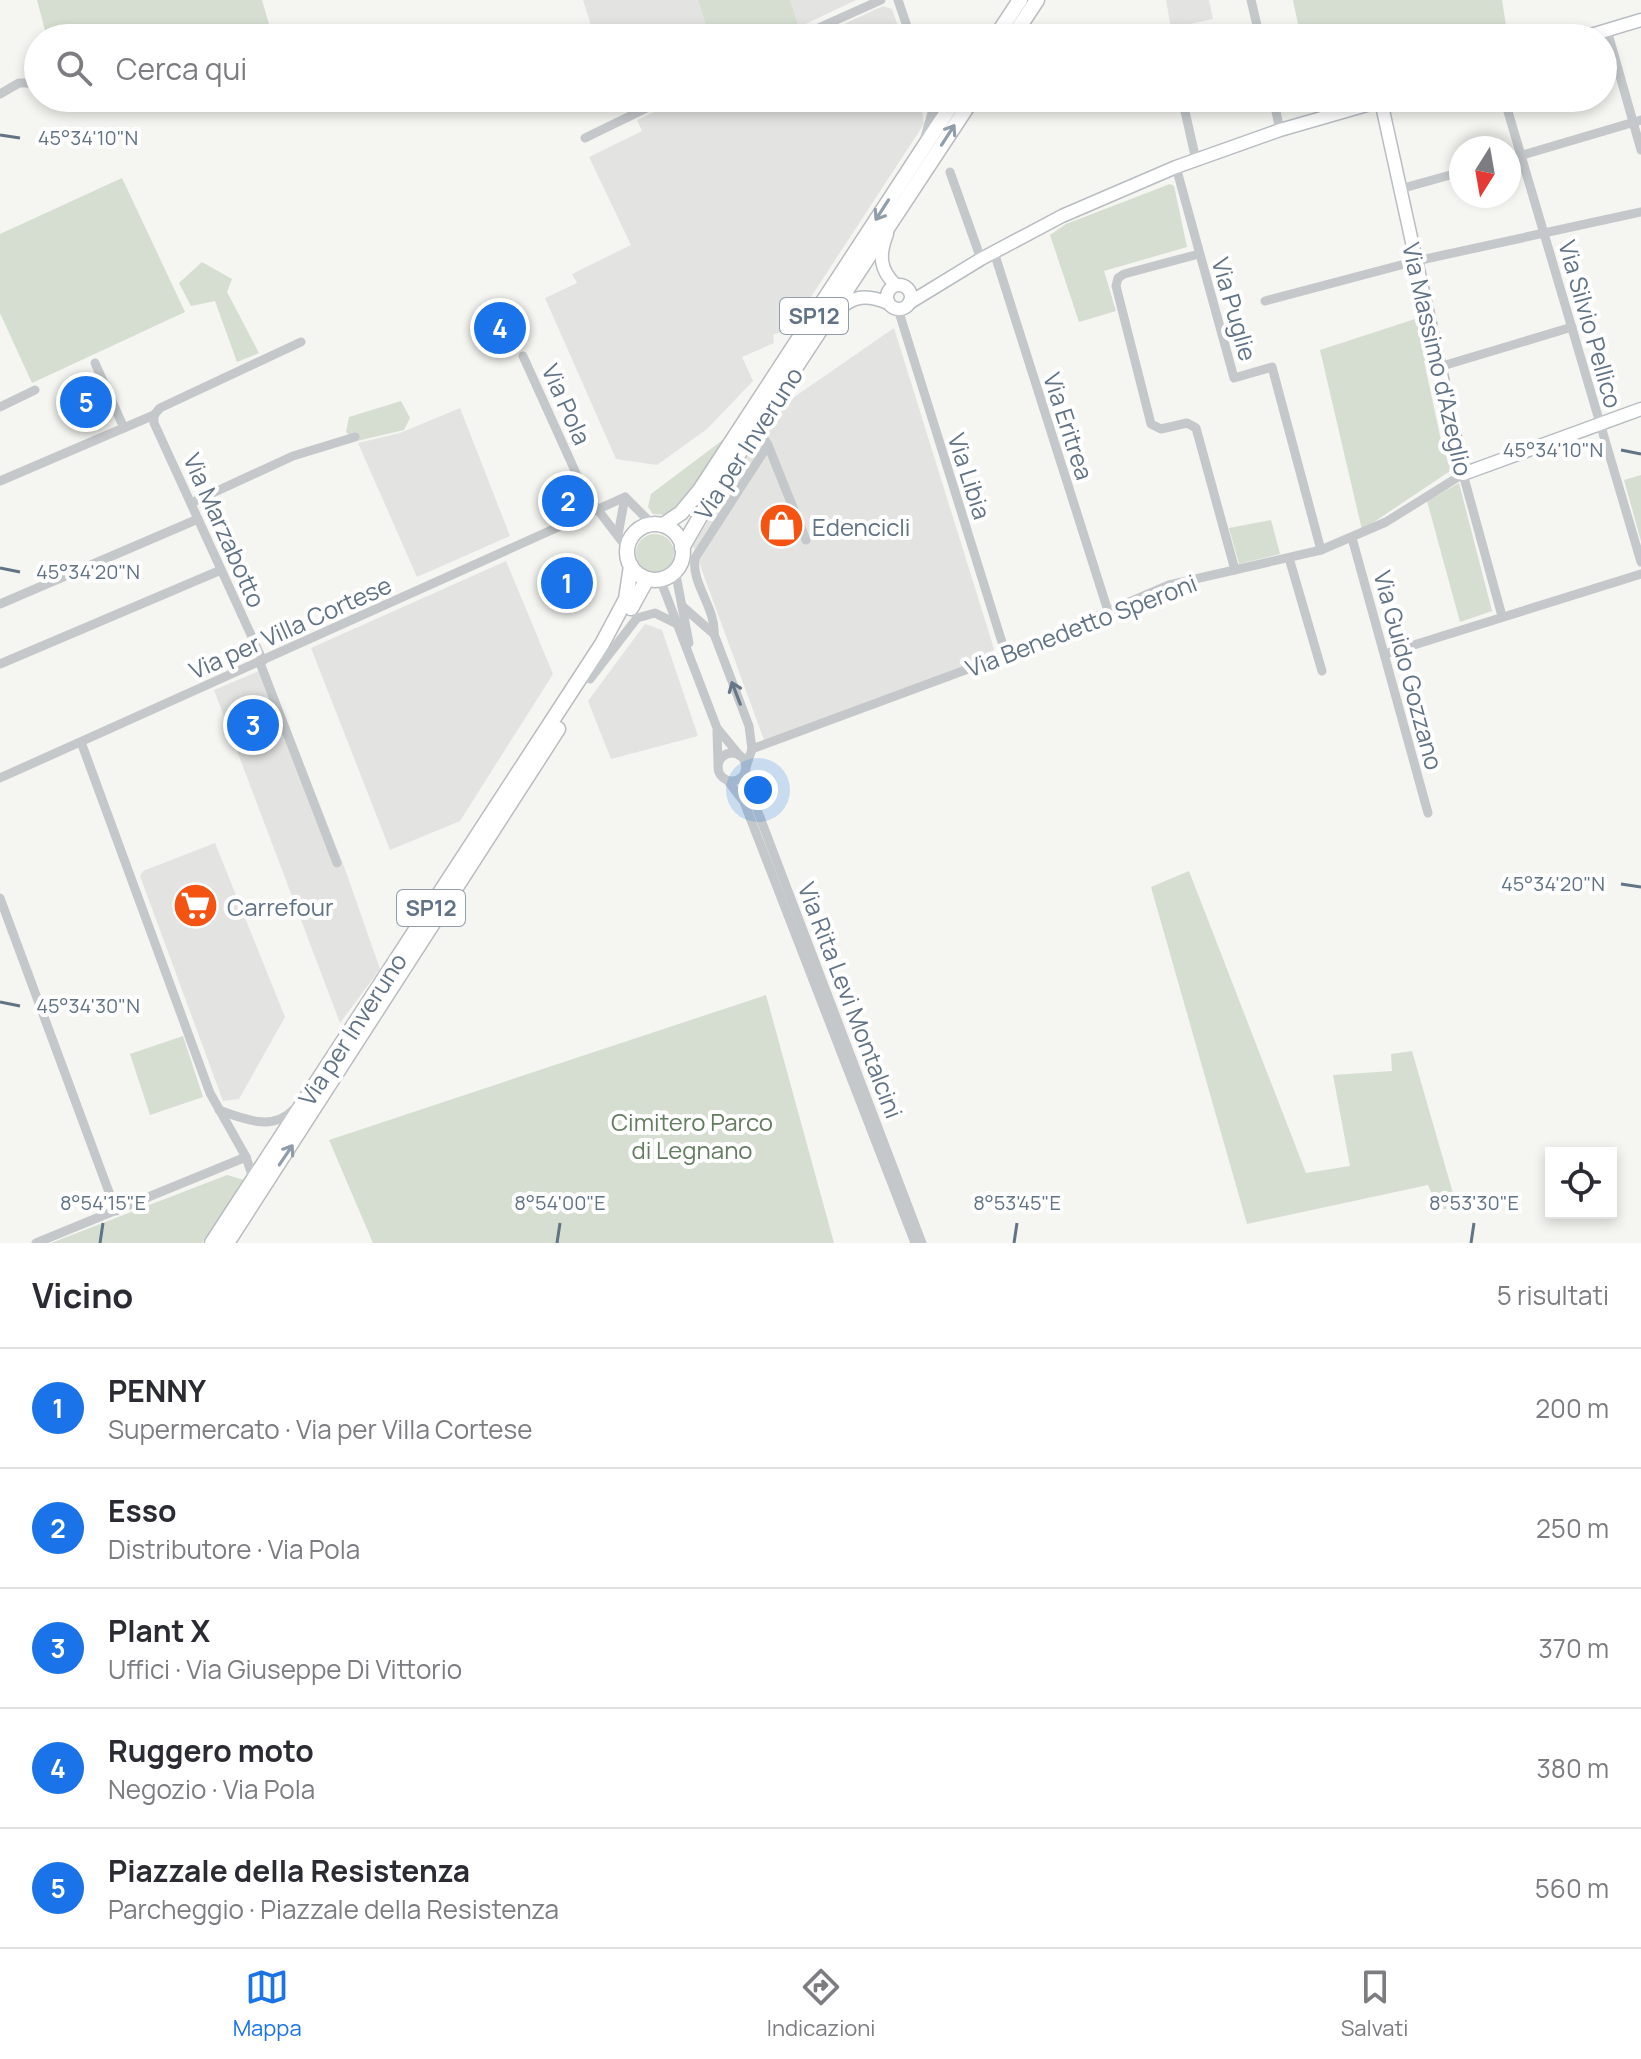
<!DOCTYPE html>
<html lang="it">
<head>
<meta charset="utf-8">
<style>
	body { margin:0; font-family:Manrope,sans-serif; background:#f7f7f7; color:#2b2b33 }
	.controls { position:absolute; right:24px; bottom:24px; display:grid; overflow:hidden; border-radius:0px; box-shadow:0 4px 12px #0003 }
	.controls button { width:72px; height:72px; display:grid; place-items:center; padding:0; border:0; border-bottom:2px solid #e1e1e2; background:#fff; color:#2b2b33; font:40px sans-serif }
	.compass { position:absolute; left:1449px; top:136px; width:72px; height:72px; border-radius:50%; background:#fff; box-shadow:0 4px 12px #0003; rotate:191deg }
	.you { position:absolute; left:758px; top:790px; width:28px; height:28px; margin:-20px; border:6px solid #fff; border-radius:50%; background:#1a73e8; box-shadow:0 0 0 12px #1a73e833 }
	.badge { display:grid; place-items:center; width:52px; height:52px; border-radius:50%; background:#1a73e8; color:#fff; font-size:26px; font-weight:700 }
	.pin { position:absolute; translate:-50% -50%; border:4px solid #fff; box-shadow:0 2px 8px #0006 }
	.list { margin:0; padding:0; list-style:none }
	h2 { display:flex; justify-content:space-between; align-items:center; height:104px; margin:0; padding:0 32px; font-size:34px }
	h2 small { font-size:26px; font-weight:400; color:#7c7c81 }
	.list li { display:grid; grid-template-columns:52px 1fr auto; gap:24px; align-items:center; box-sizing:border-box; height:120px; padding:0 32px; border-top:2px solid #e1e1e2 }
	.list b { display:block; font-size:30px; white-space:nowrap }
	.list p { margin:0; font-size:26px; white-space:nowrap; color:#7c7c81 }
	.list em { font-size:26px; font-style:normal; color:#7c7c81 }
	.icon { flex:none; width:44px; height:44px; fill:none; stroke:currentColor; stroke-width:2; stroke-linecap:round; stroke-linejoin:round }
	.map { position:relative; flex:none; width:1641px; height:1243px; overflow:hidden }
	.search { position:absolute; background:#fff; box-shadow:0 4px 12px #0003; left:24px; right:24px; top:24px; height:88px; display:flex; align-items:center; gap:20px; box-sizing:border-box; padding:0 28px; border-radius:44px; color:#7c7c81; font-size:30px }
	.sheet { height:704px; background:#fff }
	nav { display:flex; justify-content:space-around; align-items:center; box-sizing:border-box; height:112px; border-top:2px solid #e1e1e2; background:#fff; font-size:22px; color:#7c7c81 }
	nav a { display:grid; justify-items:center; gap:4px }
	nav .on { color:#1a73e8 }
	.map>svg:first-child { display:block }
</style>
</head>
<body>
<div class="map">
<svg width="1641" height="1243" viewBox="0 0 1641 1243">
	<rect width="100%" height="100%" fill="#f5f5f1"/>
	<g fill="#e3e4e2">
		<polygon points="583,0 698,0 710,38 595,38"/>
		<polygon points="790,0 856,0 799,27"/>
		<polygon points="1166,0 1209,0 1213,19 1171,28"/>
		<polygon points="883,6 892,9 902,38 814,38"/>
		<polygon points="684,98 920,98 924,124 790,329 773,335 774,343 742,357 753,381 707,429 657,465 616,459 545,298 577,283 572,274 631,245 589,157 642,131 637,120"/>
		<polygon points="894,328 994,649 991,656 764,740 693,546 750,451 787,402"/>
		<polygon points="460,408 510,536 417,577 358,443 400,433"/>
		<polygon points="506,561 553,674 460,821 390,850 311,648"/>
		<polygon points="645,624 662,630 698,736 611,759 588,701"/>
		<polygon points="266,668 345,869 380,969 340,1023 214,690"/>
		<polygon points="215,843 285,1017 239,1099 223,1101 140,876 143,871"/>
	</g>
	<g fill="#d5ded1">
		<polygon points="37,0 262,0 273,38 47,38"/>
		<polygon points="698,0 790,0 799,27 776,38 710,38"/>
		<polygon points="1293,0 1502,0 1508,38 1301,38"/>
		<polygon points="122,178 185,312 32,383 0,313 0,234"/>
		<polygon points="1170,184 1174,186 1187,247 1104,271 1116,311 1079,322 1050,235 1066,224"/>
		<polygon points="202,262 232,279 227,292 259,353 237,362 215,301 191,306 179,283"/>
		<polygon points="1415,319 1417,323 1422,322 1430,358 1424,361 1442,445 1449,445 1453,469 1362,530 1320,350"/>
		<polygon points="401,401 410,418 404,430 357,441 346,432 349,417"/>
		<polygon points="732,433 683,503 668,515 653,514 648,507 651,494"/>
		<polygon points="1641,475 1641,541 1624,480"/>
		<polygon points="1459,483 1492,611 1460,622 1427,501"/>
		<polygon points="1271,520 1280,554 1239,564 1229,528"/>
		<circle cx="655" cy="553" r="19"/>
		<polygon points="1189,871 1306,1173 1350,1166 1333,1075 1392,1071 1391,1054 1412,1051 1457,1207 1439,1210 1428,1185 1247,1224 1151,887"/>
		<polygon points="766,995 834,1243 373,1243 329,1140"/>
		<polygon points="183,1036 203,1097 150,1115 130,1054"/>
		<polygon points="227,1175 244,1180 202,1243 51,1243"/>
	</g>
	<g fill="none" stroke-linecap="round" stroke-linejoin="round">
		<defs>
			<g id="secondary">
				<polyline points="1581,38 1641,20"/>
				<polyline points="1381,101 1463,474 1641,409"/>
				<path d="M887 234C879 254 879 270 896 285"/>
				<circle cx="899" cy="297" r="12"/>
				<polyline points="909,303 981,259 1062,216 1176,167 1280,130 1391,98"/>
				<path d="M836 312C853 295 867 294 888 303"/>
			</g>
			<g id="primary">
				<polyline points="995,38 1020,0"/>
				<polyline points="1012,38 1037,0"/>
				<circle cx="655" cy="552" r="28"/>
				<polyline points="663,525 681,513 700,490 956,98"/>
				<polyline points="682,548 720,482 973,98"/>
				<polyline points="631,608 647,579"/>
				<polyline points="212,1243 602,644 626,599 631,566"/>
				<polyline points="227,1243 558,729"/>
			</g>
		</defs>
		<use href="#secondary" stroke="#b8bdc2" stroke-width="15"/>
		<use href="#primary" stroke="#b9bdc0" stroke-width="17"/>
		<g stroke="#c4c8cb" stroke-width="9">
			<polyline points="898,0 911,38"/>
			<polyline points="1251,0 1260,38"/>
			<polyline points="1607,30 1641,150"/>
			<polyline points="796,38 881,0"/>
			<polyline points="0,94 19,83 38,83"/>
			<polyline points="1182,98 1196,160"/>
			<polyline points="1273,98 1280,130"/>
			<polyline points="1504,98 1641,562"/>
			<polyline points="925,137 932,113 931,98"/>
			<polyline points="585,138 667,98"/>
			<polyline points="1509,159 1641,120"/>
			<polyline points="1176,167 1234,378 1272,367 1321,550"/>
			<polyline points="950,172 981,259"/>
			<polyline points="1400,189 1461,172"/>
			<polyline points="994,252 1108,611"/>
			<polyline points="1199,254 1124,274 1118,278 1116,286 1151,424 1161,429 1187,423 1196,428 1235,570"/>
			<polyline points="1265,301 1416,261 1641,212"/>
			<polyline points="898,309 1006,655"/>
			<polyline points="523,356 585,493 627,548"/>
			<polyline points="95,363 124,428"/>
			<polyline points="1439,367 1572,327"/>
			<polyline points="0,407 35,390"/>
			<polyline points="154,415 154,423 263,661"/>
			<polyline points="757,427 768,445 806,540"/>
			<polyline points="0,481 154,415 160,408 301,342"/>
			<polyline points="191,503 293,456 355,437"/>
			<polyline points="618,535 625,497"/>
			<polyline points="1352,538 1428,813"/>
			<polyline points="1289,558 1322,671"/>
			<polyline points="675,570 689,643"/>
			<polyline points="660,579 717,728 740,756"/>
			<polyline points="0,604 198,519"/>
			<polyline points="682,606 714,634 749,726 752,749 746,767"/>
			<path d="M714 634C716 608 691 584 695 558L768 445"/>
			<polyline points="1385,654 1641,574"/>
			<polyline points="260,663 337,863"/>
			<polyline points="0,664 221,570"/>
			<polyline points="590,679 637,618 655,613 675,623"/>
			<polyline points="717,731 718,763"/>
			<polyline points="81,742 210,1093 246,1157 254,1181"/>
			<polyline points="752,749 1006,655 1169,585 1321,550 1386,522 1463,474 1502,616"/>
			<circle cx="732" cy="767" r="14"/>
			<polyline points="745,771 745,778 922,1243"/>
			<polyline points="0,778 625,497 652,524"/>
			<polyline points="728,781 744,802 915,1243"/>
			<polyline points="0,898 116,1211"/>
			<path d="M219 1110C244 1119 273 1132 294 1109"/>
			<polyline points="36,1243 246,1157"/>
		</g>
		<use href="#secondary" stroke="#fff" stroke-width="12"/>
		<use href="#primary" stroke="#fff" stroke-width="14"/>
	</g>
	<defs><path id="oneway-shaft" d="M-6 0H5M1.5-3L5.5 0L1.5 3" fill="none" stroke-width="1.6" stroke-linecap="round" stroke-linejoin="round" transform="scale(2)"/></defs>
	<g stroke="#909daa">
		<use href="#oneway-shaft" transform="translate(948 135) rotate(-57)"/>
		<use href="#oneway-shaft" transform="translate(882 210) rotate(123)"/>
		<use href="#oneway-shaft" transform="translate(286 1155) rotate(-56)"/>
	</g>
	<use stroke="#678" href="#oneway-shaft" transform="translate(736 693) rotate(-111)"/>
	<path fill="none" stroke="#617385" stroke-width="3" d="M0 135 20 138M1621 450 1641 454M0 568 20 572M1621 884 1641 887M0 1002 20 1006M100 1243 103 1223M557 1243 560 1223M1014 1243 1017 1223M1471 1243 1474 1223"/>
	<defs>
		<symbol id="shop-disc" viewBox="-11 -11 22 22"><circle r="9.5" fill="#f55311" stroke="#fff"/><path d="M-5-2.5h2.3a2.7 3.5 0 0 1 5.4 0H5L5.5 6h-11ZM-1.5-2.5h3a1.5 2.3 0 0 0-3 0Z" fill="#fff"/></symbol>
		<symbol id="supermarket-disc" viewBox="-11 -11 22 22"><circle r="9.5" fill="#f55311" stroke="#fff"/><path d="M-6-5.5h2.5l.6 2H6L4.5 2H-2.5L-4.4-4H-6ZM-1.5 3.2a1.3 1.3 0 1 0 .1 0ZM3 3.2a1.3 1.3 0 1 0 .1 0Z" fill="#fff"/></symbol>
	</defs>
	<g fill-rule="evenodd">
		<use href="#shop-disc" x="756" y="500" width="51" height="51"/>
		<use href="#supermarket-disc" x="170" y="880" width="51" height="51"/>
	</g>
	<g text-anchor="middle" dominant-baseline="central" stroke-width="8" stroke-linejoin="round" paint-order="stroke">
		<g fill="#fff" stroke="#909daa" stroke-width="2">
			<rect x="780" y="298" width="68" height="36" rx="6"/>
			<rect x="397" y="890" width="68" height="36" rx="6"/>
		</g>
		<g font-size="22" font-weight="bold" fill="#617385">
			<text x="814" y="316">SP12</text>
			<text x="431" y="908">SP12</text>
		</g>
		<g font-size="24" fill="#617385" stroke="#fff">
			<text transform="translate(1235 309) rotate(74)">Via Puglie</text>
			<text transform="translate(1591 324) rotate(74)">Via Silvio Pellico</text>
			<text transform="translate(1438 359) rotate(77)">Via Massimo d'Azeglio</text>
			<text transform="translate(567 404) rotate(66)">Via Pola</text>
			<text transform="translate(1069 426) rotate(72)">Via Eritrea</text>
			<text transform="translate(748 443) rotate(-57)">Via per Inveruno</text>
			<text transform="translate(970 476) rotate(72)">Via Libia</text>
			<text transform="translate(225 530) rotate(66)">Via Marzabotto</text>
			<text transform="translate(1081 625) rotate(-21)">Via Benedetto Speroni</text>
			<text transform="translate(290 627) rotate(-24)">Via per Villa Cortese</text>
			<text transform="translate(1409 670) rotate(75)">Via Guido Gozzano</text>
			<text transform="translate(851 1000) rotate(69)">Via Rita Levi Montalcini</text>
			<text transform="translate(352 1029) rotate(-57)">Via per Inveruno</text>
		</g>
		<g font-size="24" fill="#617385" stroke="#fff" text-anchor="start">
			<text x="812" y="526">Edencicli</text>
			<text x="227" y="906">Carrefour</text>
		</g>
		<g font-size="24" fill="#647c60" stroke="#fff">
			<text x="692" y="1121">Cimitero Parco<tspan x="692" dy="28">di Legnano</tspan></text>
		</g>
	</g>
	<g font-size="20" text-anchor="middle" fill="#617385" stroke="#fff" stroke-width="8" stroke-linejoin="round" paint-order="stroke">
		<text x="88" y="145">45°34'10"N</text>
		<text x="1553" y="457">45°34'10"N</text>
		<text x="88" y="579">45°34'20"N</text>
		<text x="1553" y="891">45°34'20"N</text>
		<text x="88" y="1013">45°34'30"N</text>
		<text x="103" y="1210">8°54'15"E</text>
		<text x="560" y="1210">8°54'00"E</text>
		<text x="1017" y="1210">8°53'45"E</text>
		<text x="1474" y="1210">8°53'30"E</text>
	</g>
</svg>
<div class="controls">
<button><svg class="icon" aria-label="locate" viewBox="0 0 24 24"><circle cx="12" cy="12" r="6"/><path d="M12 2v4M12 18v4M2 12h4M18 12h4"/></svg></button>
</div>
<svg class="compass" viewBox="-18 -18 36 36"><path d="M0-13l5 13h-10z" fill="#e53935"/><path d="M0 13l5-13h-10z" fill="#7c7c81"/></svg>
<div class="you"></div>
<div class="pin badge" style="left:567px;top:583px">1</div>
<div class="pin badge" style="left:568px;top:501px">2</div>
<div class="pin badge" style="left:253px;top:725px">3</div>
<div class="pin badge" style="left:500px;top:328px">4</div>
<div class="pin badge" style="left:86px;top:402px">5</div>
<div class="search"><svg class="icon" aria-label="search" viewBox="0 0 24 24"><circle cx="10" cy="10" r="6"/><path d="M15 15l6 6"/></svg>Cerca qui</div>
</div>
<section class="sheet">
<h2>Vicino<small>5 risultati</small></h2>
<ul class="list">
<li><span class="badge">1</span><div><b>PENNY</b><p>Supermercato · Via per Villa Cortese</p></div><em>200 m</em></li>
<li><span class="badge">2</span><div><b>Esso</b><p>Distributore · Via Pola</p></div><em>250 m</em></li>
<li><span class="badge">3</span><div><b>Plant X</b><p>Uffici · Via Giuseppe Di Vittorio</p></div><em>370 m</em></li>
<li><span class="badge">4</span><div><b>Ruggero moto</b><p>Negozio · Via Pola</p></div><em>380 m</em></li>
<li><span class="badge">5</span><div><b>Piazzale della Resistenza</b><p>Parcheggio · Piazzale della Resistenza</p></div><em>560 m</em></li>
</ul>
</section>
<nav>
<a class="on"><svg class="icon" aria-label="map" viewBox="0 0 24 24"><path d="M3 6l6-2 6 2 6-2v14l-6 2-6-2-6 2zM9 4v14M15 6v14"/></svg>Mappa</a>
<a><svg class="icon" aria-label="directions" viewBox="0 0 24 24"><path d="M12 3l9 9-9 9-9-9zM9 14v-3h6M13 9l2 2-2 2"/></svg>Indicazioni</a>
<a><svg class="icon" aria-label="saved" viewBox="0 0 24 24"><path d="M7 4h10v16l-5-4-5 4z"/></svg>Salvati</a>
</nav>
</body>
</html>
